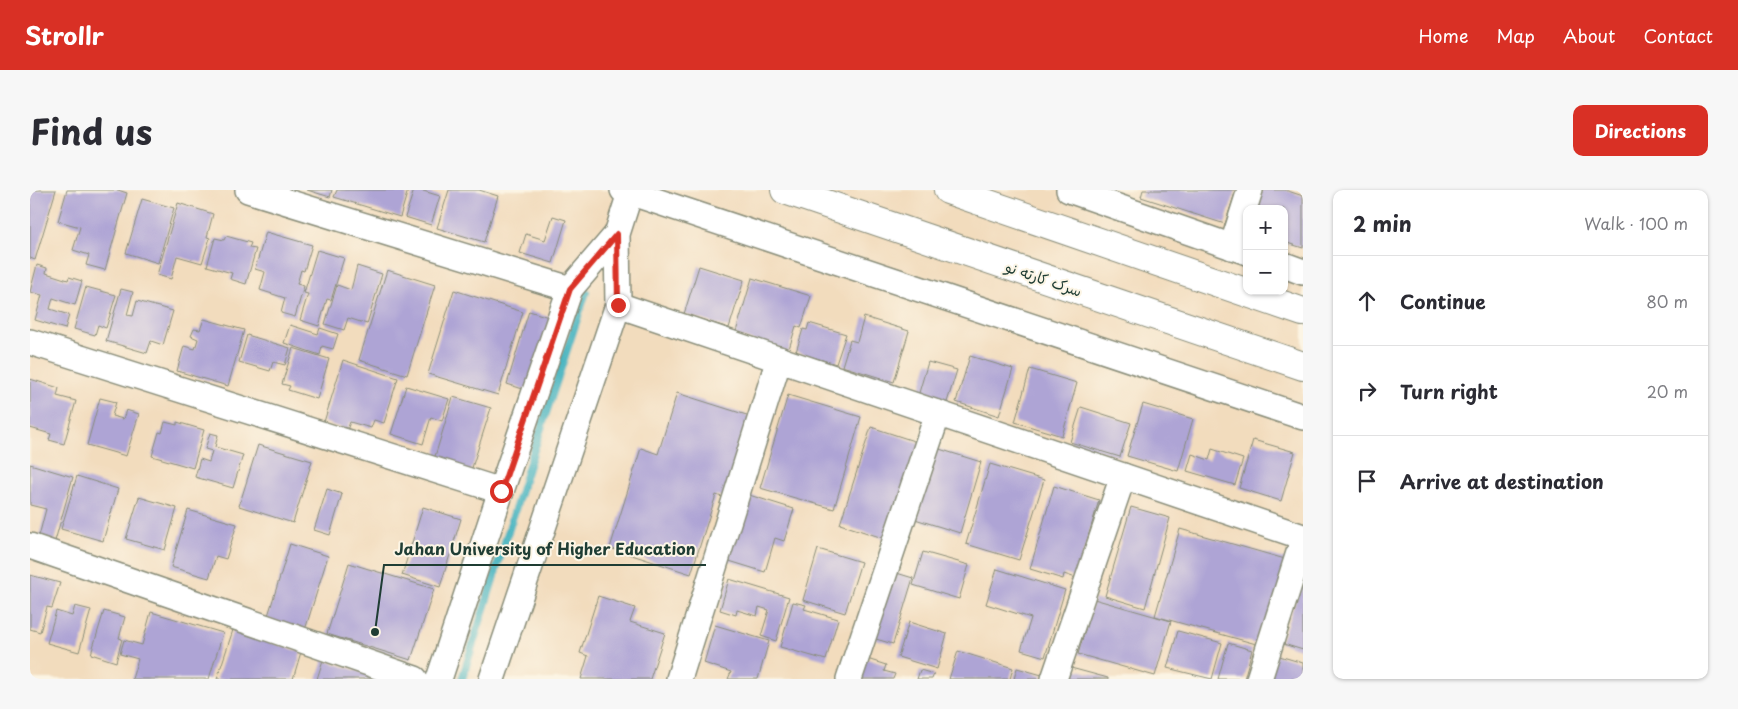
<!DOCTYPE html>
<html lang="en">
<head>
<meta charset="utf-8">
<style>
	body { margin:0; font-family:"Playpen Sans","Playpen Sans Arabic",sans-serif; background:#f7f7f7; color:#2b2b33 }
	.controls { position:absolute; right:15px; top:15px; display:grid; overflow:hidden; border-radius:10px; box-shadow:0 1px 4px #0004 }
	.controls button { width:45px; height:45px; display:grid; place-items:center; padding:0; border:0; border-bottom:1px solid #e1e1e2; background:#fff; color:#2b2b33; font:25px sans-serif }
	.stop { position:absolute; width:15px; height:15px; margin:-11px; border:4px solid #d93025; border-radius:50%; background:#fff }
	.stop.end { background:#d93025; border-color:#fff; box-shadow:0 1px 5px #0008 }
	.list { margin:0; padding:0; list-style:none }
	h2 { display:flex; justify-content:space-between; align-items:center; height:65px; margin:0; padding:0 20px; font-size:21px }
	h2 small { font-size:16px; font-weight:400; color:#7c7c81 }
	.list li { display:grid; grid-template-columns:32px 1fr auto; gap:15px; align-items:center; box-sizing:border-box; height:90px; padding:0 20px; border-top:1px solid #e1e1e2 }
	.list b { display:block; font-size:19px; white-space:nowrap }
	.list em { font-size:16px; font-style:normal; color:#7c7c81 }
	.icon { flex:none; width:28px; height:28px; fill:none; stroke:currentColor; stroke-width:2; stroke-linecap:round; stroke-linejoin:round }
	.map { position:relative; flex:none; width:1273px; height:489px; overflow:hidden; border-radius:10px }
	header { display:flex; align-items:center; gap:30px; box-sizing:border-box; height:70px; padding:0 25px; background:#d93025; color:#fff }
	header strong { font-size:24px }
	nav { display:flex; gap:28px; margin-inline-start:auto; font-size:18px }
	.intro { display:flex; align-items:center; justify-content:space-between; box-sizing:border-box; height:120px; padding:0 30px }
	h1 { margin:0; font-size:35px }
	.button { padding:12px 22px; border-radius:10px; background:#d93025; color:#fff; font-size:18px; font-weight:700 }
	main { display:flex; gap:30px; padding:0 30px }
	aside { flex:1; background:#fff; border-radius:10px; box-shadow:0 1px 4px #0004 }
	.map>svg:first-child { display:block }
</style>
</head>
<body>
<header>
<strong>Strollr</strong>
<nav><a>Home</a><a>Map</a><a>About</a><a>Contact</a></nav>
</header>
<div class="intro"><h1>Find us</h1><a class="button">Directions</a></div>
<main>
<div class="map">
<svg width="1273" height="489" viewBox="0 0 1273 489">
	<rect width="100%" height="100%" fill="#fcf5e5"/>
	<filter id="ink" filterUnits="userSpaceOnUse"><feTurbulence type="fractalNoise" baseFrequency=".02" numOctaves="2"/><feDisplacementMap in="SourceGraphic" scale="10" xChannelSelector="R" yChannelSelector="G"/><feConvolveMatrix kernelMatrix="1 2 1 2 8 2 1 2 1" color-interpolation-filters="sRGB"/></filter>
	<filter id="wash" filterUnits="userSpaceOnUse"><feTurbulence type="fractalNoise" baseFrequency=".0096" numOctaves="4" result="noise"/><feDisplacementMap in="SourceGraphic" scale="20" xChannelSelector="R" yChannelSelector="G"/><feGaussianBlur stdDeviation="1.12" result="paint"/><feColorMatrix in="noise" values="0 0 0 0 0 0 0 0 0 0 0 0 0 0 0 0 0 1.4 0 .05"/><feComposite in="paint" operator="in"/></filter>
	<g filter="url(#wash)">
		<rect width="100%" height="100%" fill="#f2dcbd"/>
		<g fill="none" stroke-linecap="round" stroke-linejoin="round">
			<polyline stroke="#45b3c0" stroke-width="8" points="432,489 499,275 556,102"/>
		</g>
		<g id="blocks">
			<g fill="#aea4d5">
				<polygon points="0,0 26,0 5,70 0,68"/>
				<polygon points="37,0 88,0 97,3 75,80 56,75 59,65 43,60 50,37 28,31"/>
				<polygon points="277,0 302,0 300,7"/>
				<polygon points="307,0 378,0 370,27 304,7"/>
				<polygon points="384,0 390,0 410,6 401,35 375,27"/>
				<polygon points="419,0 449,0 468,6 454,52 407,38"/>
				<polygon points="1113,0 1206,0 1195,34 1111,7"/>
				<polygon points="1232,0 1255,0 1273,6 1273,58 1254,52 1254,19 1226,19"/>
				<polygon points="112,9 144,18 128,73 96,63"/>
				<polygon points="148,13 183,24 177,47 180,48 172,73 147,66 141,89 127,85"/>
				<polygon points="523,26 536,30 523,73 490,63 496,44 515,50"/>
				<polygon points="236,42 282,55 274,81 271,80 267,94 274,96 265,127 251,123 255,108 230,100 235,82 225,79"/>
				<polygon points="196,46 221,53 219,58 226,59 216,94 200,89 202,83 177,76 185,48 194,50"/>
				<polygon points="287,60 314,68 301,110 297,109 289,136 270,130 278,104 274,103"/>
				<polygon points="7,75 17,78 16,83 38,90 39,87 52,91 45,115 23,108 20,119 39,125 35,139 5,130 12,105 0,102"/>
				<polygon points="327,76 352,84 337,134 318,128 314,140 295,134 307,95 321,100"/>
				<polygon points="669,76 714,90 699,138 654,124"/>
				<polygon points="357,80 405,95 377,185 329,170"/>
				<polygon points="722,88 781,106 771,138 766,136 758,162 705,145"/>
				<polygon points="56,97 86,105 76,138 68,135 65,145 44,139"/>
				<polygon points="91,99 103,102 97,125 103,126 107,111 143,121 133,155 121,151 117,163 76,151"/>
				<polygon points="424,100 493,122 468,205 398,184"/>
				<polygon points="499,121 522,128 499,201 477,194"/>
				<polygon points="834,127 879,141 864,192 812,176 820,150 827,152"/>
				<polygon points="174,129 214,140 198,196 147,181 154,156 165,159 168,149 161,146 164,139 170,140"/>
				<polygon points="779,133 816,144 806,174 766,162 773,139 777,140"/>
				<polygon points="260,135 288,144 290,138 308,144 303,159 292,156 290,165 254,153"/>
				<polygon points="217,145 260,158 255,175 243,172 240,181 209,172"/>
				<polygon points="263,158 299,169 287,209 258,200 260,196 252,194"/>
				<polygon points="940,166 983,179 969,226 926,212"/>
				<polygon points="313,170 368,188 354,233 344,230 341,238 320,232 317,240 294,232"/>
				<polygon points="898,172 927,180 914,222 886,213"/>
				<polygon points="1000,179 1047,193 1032,246 985,232"/>
				<polygon points="0,189 29,198 27,206 46,211 34,254 19,250 21,244 0,238"/>
				<polygon points="376,196 419,209 412,231 401,227 393,254 361,244"/>
				<polygon points="647,203 723,227 698,309 686,305 661,384 580,358 611,258 628,264"/>
				<polygon points="758,205 831,227 804,319 730,298"/>
				<polygon points="423,207 461,218 440,284 403,273"/>
				<polygon points="70,208 86,212 82,226 93,229 96,220 109,224 96,266 57,255"/>
				<polygon points="1113,214 1163,229 1148,281 1097,266"/>
				<polygon points="1051,217 1101,233 1090,267 1040,252"/>
				<polygon points="135,232 147,235 147,232 174,240 163,278 122,266 129,242 132,243"/>
				<polygon points="841,237 893,254 862,351 810,334"/>
				<polygon points="180,243 188,245 185,257 213,265 203,298 165,287 170,269 179,272 182,261 175,259"/>
				<polygon points="1223,250 1265,262 1251,311 1209,298"/>
				<polygon points="228,255 282,271 263,333 209,316"/>
				<polygon points="906,258 951,272 930,343 885,329"/>
				<polygon points="1182,259 1213,269 1205,295 1157,281 1162,264 1179,270"/>
				<polygon points="0,274 43,287 25,351 9,346 16,319 0,315"/>
				<polygon points="960,274 1014,290 989,370 936,354"/>
				<polygon points="47,286 88,299 73,351 31,339"/>
				<polygon points="1024,296 1069,310 1046,388 1034,384 1033,389 1000,379"/>
				<polygon points="297,299 312,304 300,345 284,340"/>
				<polygon points="716,304 764,319 754,351 745,348 735,382 696,370"/>
				<polygon points="109,307 147,318 135,360 96,349"/>
				<polygon points="393,317 431,329 410,397 372,385"/>
				<polygon points="1101,317 1140,328 1115,418 1075,406"/>
				<polygon points="158,320 207,334 196,369 186,366 179,388 141,377"/>
				<polygon points="1150,339 1262,371 1237,457 1125,426"/>
				<polygon points="260,354 298,366 275,440 237,429"/>
				<polygon points="788,359 831,372 815,423 773,410"/>
				<polygon points="893,362 939,375 929,409 883,395"/>
				<polygon points="319,373 404,399 381,470 297,444"/>
				<polygon points="967,379 1035,400 1015,467 991,460 1001,428 956,414"/>
				<polygon points="860,381 883,388 863,454 839,447"/>
				<polygon points="0,385 30,393 22,418 17,417 10,442 0,439"/>
				<polygon points="699,389 759,407 746,451 731,446 739,420 729,417 727,426 707,420 706,425 690,420"/>
				<polygon points="1273,391 1273,460 1250,453"/>
				<polygon points="568,406 605,418 600,432 635,443 620,489 551,489 558,466 550,463"/>
				<polygon points="1064,409 1141,431 1125,486 1048,464"/>
				<polygon points="763,412 776,415 774,419 808,429 796,470 750,457"/>
				<polygon points="45,416 61,420 49,462 17,453 26,421 42,426"/>
				<polygon points="74,421 95,427 89,448 92,449 86,472 61,464"/>
				<polygon points="121,422 193,443 179,489 102,489 108,469 90,464 94,450 112,455"/>
				<polygon points="879,432 917,444 907,479 868,467"/>
				<polygon points="685,435 739,451 728,489 698,489 701,482 674,473"/>
				<polygon points="203,440 271,462 263,489 187,489"/>
				<polygon points="1148,441 1192,453 1182,489 1137,478"/>
				<polygon points="1198,453 1222,460 1214,489 1188,489"/>
				<polygon points="928,461 983,478 980,489 919,489"/>
				<polygon points="1246,465 1273,473 1273,489 1239,489"/>
				<polygon points="834,468 856,475 854,481 865,484 863,489 827,489"/>
				<polygon points="293,470 353,489 287,489"/>
				<polygon points="987,478 1012,485 1011,489 984,489"/>
				<polygon points="1041,478 1078,488 1078,489 1038,489"/>
				<polygon points="890,480 904,484 902,489 887,489"/>
			</g>
		</g>
	</g>
	<g filter="url(#ink)">
		<use href="#blocks" fill-opacity="0" stroke="#888c78" stroke-width="1"/>
		<g fill="none" stroke-linecap="round" stroke-linejoin="round">
			<defs>
				<g id="minor">
					<polyline points="218,0 540,99"/>
					<polyline points="593,0 1273,227"/>
					<polyline points="1039,0 1217,62"/>
					<polyline points="1202,57 1220,0"/>
					<polyline points="1254,75 1273,82"/>
					<polyline points="588,115 1273,347"/>
					<polyline points="0,152 471,301"/>
					<polyline points="0,356 385,489"/>
					<polyline points="409,489 471,301 540,99 587,44"/>
					<polyline points="462,489 588,115 587,44 601,0"/>
					<polyline points="649,489 749,169"/>
					<polyline points="819,489 908,223"/>
					<polyline points="1024,489 1093,286"/>
					<polyline points="1229,489 1273,350"/>
				</g>
				<g id="trunk">
					<polyline points="755,0 1273,176"/>
					<polyline points="918,0 1273,122"/>
				</g>
			</defs>
			<use href="#minor" stroke="#888c78" stroke-width="28"/>
			<use href="#trunk" stroke="#888c78" stroke-width="30"/>
			<use href="#minor" stroke="#fff" stroke-width="25"/>
			<use href="#trunk" stroke="#fff" stroke-width="28"/>
		</g>
	</g>
	<g fill="none" stroke-linecap="round" stroke-linejoin="round" filter="url(#ink)">
		<polyline stroke="#d93025" stroke-width="6" points="471,301 540,99 587,44 588,115"/>
	</g>
	<g text-anchor="middle" dominant-baseline="central" stroke-width="4" stroke-linejoin="round" paint-order="stroke">
		<g font-size="15" fill="#1f3d34" stroke="#fcf5e5">
			<text transform="translate(1014 88) rotate(19)">سرک کارته نو</text>
		</g>
	</g>
	<path fill="none" stroke="#1f3d34" stroke-width="2" d="M345 442L354 375H676"/>
	<circle fill="#1f3d34" stroke="#fcf5e5" stroke-width="2" cx="345" cy="442" r="5"/>
	<g font-size="16" text-anchor="middle" font-weight="bold" fill="#1f3d34" stroke="#fcf5e5" stroke-width="4" stroke-linejoin="round" paint-order="stroke">
		<text x="515" y="365">Jahan University of Higher Education</text>
	</g>
</svg>
<div class="controls">
<button>+</button>
<button>−</button>
</div>
<div class="stop" style="left:471px;top:301px"></div>
<div class="stop end" style="left:588px;top:115px"></div>
</div>
<aside>
<h2>2 min<small>Walk · 100 m</small></h2>
<ul class="list">
<li><svg class="icon" aria-label="ahead" viewBox="0 0 24 24"><path d="M12 20V5M6 11l6-6 6 6"/></svg><div><b>Continue</b></div><em>80 m</em></li>
<li><svg class="icon" aria-label="right" viewBox="0 0 24 24"><path d="M7 20v-9h11M14 6l5 5-5 5"/></svg><div><b>Turn right</b></div><em>20 m</em></li>
<li><svg class="icon" aria-label="arrive" viewBox="0 0 24 24"><path d="M6 21V4h12l-3 4 3 4H6"/></svg><div><b>Arrive at destination</b></div></li>
</ul>
</aside>
</main>
</body>
</html>
